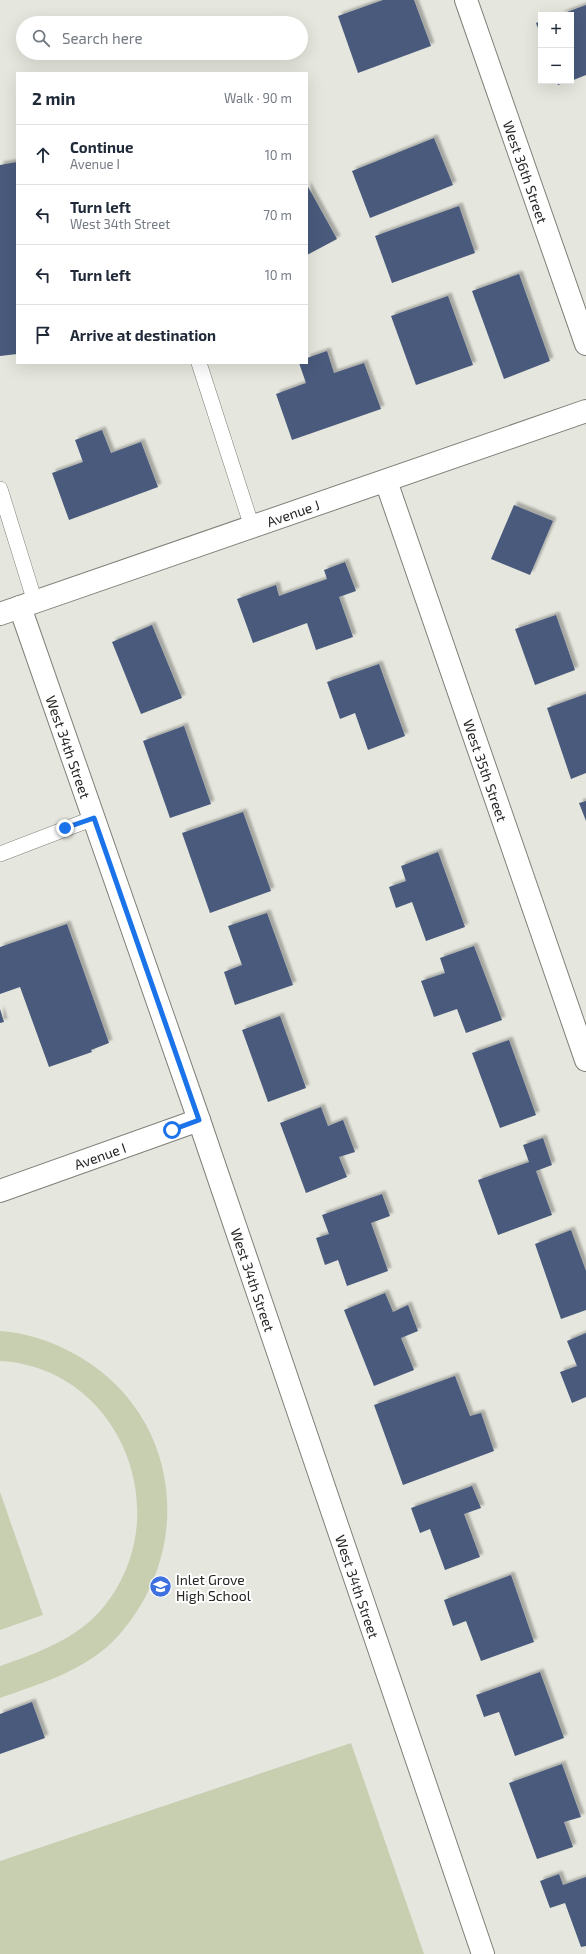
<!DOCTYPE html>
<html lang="en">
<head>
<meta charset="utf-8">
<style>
	body { margin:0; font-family:"Exo 2",sans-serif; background:#f6f6f7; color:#1f2937 }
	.controls { position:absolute; right:12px; top:12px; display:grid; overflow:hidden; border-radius:0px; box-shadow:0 4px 16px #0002 }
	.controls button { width:36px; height:36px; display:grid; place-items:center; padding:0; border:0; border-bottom:1px solid #e0e1e3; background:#fff; color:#1f2937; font:20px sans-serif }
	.stop { position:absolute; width:12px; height:12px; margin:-9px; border:3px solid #1a73e8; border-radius:50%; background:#fff }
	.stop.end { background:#1a73e8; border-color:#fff; box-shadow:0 1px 4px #0008 }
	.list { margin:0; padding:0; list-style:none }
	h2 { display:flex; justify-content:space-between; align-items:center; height:52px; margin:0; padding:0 16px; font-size:17px }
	h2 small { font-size:13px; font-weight:400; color:#747a83 }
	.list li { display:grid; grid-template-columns:26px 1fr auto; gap:12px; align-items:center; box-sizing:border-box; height:60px; padding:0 16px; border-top:1px solid #e0e1e3 }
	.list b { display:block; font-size:15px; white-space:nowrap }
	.list p { margin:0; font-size:13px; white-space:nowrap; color:#747a83 }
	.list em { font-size:13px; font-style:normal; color:#747a83 }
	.icon { flex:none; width:22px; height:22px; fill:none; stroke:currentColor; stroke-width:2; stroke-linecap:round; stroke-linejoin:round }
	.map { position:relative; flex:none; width:586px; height:1954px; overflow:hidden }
	.search { position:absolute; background:#fff; box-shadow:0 4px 16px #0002; left:16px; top:16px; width:292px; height:44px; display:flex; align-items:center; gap:10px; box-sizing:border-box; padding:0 14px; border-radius:22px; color:#747a83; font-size:15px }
	.panel { position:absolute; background:#fff; box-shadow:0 4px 16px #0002; left:16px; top:72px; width:292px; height:292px; border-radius:0px }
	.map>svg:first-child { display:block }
</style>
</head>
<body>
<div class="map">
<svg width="586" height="1954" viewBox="0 0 586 1954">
	<defs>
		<filter id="shadow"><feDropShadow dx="3.5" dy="-3.5" stdDeviation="1" flood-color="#0004"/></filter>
	</defs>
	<rect width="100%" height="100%" fill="#e5e7de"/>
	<g fill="#c8cfb1">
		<path d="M0 1331C28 1333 55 1342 80 1357 181 1417 195 1549 119 1635 88 1670 42 1683 0 1698V1666C43 1651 85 1636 111 1597 175 1504 116 1367 0 1361Z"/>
		<polygon points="0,1492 43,1615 0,1630"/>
		<polygon points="351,1743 424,1954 0,1954 0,1861"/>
	</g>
	<g fill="#4a5a7c" filter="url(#shadow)">
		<polygon points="383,0 414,0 431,46 358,73 338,16"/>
		<polygon points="586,5 586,75 571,81 571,15 559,15"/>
		<polygon points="541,21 541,36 536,23"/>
		<polygon points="557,81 569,81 558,85"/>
		<polygon points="434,138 453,185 370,218 352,171"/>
		<polygon points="17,162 17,354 0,356 0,165"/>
		<polygon points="307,185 337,239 307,255"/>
		<polygon points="459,206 475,253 392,283 375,236"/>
		<polygon points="519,274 550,361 504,379 472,291"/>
		<polygon points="448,296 473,365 416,385 391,316"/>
		<polygon points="327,351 334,373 364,363 381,409 292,440 276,394 306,383 299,363 307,363 307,358"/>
		<polygon points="102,430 111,453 141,442 158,487 69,520 52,473 83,462 75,440"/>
		<polygon points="514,505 553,521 530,575 491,559"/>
		<polygon points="345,562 356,591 339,597 353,637 316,650 307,623 253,643 237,599 276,585 279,596 327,579 324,570"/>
		<polygon points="556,615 575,670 535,685 515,629"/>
		<polygon points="152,625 182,698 141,714 112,642"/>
		<polygon points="379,664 405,736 368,750 355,713 340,719 327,682"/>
		<polygon points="586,694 586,773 571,779 547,708"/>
		<polygon points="184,726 211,804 170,818 143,741"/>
		<polygon points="586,801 586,821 579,803"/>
		<polygon points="243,812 271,891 210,913 182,833"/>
		<polygon points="438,852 465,927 426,941 412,902 396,908 389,887 406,881 401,866"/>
		<polygon points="267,913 293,985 235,1005 224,972 242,965 228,926"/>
		<polygon points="67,924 109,1043 91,1050 92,1052 49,1067 20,987 0,994 0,947"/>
		<polygon points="474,946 502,1020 466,1033 457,1009 434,1017 421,981 445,973 440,958"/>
		<polygon points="0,1009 4,1022 0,1023"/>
		<polygon points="280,1016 306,1088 268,1102 242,1030"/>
		<polygon points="509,1040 536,1115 500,1128 472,1053"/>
		<polygon points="321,1107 328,1126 343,1120 355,1152 339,1157 347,1177 306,1193 280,1123"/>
		<polygon points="543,1138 552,1165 536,1171 552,1215 498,1235 478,1180 529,1162 523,1145"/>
		<polygon points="382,1194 390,1216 371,1223 388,1271 347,1286 338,1260 325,1265 316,1238 329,1234 322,1215"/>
		<polygon points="571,1230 586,1271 586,1310 561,1319 535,1244"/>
		<polygon points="385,1293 393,1312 408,1305 418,1331 401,1338 414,1370 374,1386 344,1310"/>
		<polygon points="586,1333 586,1397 572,1403 560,1372 577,1366 567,1341"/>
		<polygon points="455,1376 470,1416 481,1413 494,1451 403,1485 374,1405"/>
		<polygon points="472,1486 481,1508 464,1514 480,1557 445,1570 430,1529 420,1533 411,1508"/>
		<polygon points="511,1575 534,1642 481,1661 466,1621 453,1626 444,1600"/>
		<polygon points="540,1672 564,1738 515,1756 499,1712 484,1717 476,1695"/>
		<polygon points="32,1702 45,1738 0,1754 0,1714"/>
		<polygon points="562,1764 581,1817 564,1822 573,1847 537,1859 509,1783"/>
		<polygon points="559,1874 563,1885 586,1877 586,1946 581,1947 565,1903 550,1908 540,1881"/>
	</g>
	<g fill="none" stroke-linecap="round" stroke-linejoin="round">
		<defs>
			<g id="lane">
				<polyline points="199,363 252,527"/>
				<polyline points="0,489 35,602"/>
				<polyline points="0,854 94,818"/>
			</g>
			<g id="street">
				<path id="s1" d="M466 0 586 344"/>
				<path id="s2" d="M386 481 586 1060"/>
				<path id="s3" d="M20 607 199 1120 483 1954"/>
				<path id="s4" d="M0 614 586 411"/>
				<path id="s5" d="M0 1191 199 1120"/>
			</g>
		</defs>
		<use href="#lane" stroke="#7e8078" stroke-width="16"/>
		<use href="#street" stroke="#7e8078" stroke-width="24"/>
		<use href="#lane" stroke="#fff" stroke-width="15"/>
		<use href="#street" stroke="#fff" stroke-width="22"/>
	</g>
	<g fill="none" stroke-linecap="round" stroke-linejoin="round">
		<polyline stroke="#1a73e8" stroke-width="5" points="65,828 94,818 199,1120 172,1130"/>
	</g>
	<defs>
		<symbol id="school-disc" viewBox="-11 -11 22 22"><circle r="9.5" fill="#3e70e0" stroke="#fff"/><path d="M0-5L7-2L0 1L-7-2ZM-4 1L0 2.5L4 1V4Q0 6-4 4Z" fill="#fff"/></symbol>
	</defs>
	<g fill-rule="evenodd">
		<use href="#school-disc" x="148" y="1574" width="25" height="25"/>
	</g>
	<g text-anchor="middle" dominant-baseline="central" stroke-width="4" stroke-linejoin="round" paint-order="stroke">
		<g font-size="14" fill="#252623" stroke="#fff">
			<text stroke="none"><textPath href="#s1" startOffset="182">West 36th Street</textPath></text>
			<text stroke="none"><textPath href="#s4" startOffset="310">Avenue J</textPath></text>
			<text stroke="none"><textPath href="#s3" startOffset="148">West 34th Street</textPath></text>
			<text stroke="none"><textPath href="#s2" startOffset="306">West 35th Street</textPath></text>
			<text stroke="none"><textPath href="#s5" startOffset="106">Avenue I</textPath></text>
			<text stroke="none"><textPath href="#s3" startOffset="712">West 34th Street</textPath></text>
			<text stroke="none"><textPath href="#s3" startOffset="1036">West 34th Street</textPath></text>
		</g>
		<g font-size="14" fill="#252623" stroke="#fff" text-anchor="start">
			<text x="176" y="1579">Inlet Grove<tspan x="176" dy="16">High School</tspan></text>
		</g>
	</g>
</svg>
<div class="controls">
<button>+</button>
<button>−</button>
</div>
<div class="stop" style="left:172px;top:1130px"></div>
<div class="stop end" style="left:65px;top:828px"></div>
<div class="search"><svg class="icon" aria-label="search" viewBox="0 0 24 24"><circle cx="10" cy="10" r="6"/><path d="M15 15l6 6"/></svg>Search here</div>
<section class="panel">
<h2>2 min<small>Walk · 90 m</small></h2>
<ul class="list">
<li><svg class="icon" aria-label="ahead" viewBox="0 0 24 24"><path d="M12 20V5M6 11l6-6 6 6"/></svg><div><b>Continue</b><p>Avenue I</p></div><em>10 m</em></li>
<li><svg class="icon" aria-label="left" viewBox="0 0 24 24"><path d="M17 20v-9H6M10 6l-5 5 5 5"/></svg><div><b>Turn left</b><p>West 34th Street</p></div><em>70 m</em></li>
<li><svg class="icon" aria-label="left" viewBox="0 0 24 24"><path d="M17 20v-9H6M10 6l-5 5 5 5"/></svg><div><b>Turn left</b></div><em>10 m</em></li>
<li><svg class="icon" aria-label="arrive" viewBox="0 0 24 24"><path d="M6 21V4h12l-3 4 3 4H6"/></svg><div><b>Arrive at destination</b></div></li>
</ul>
</section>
</div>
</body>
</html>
